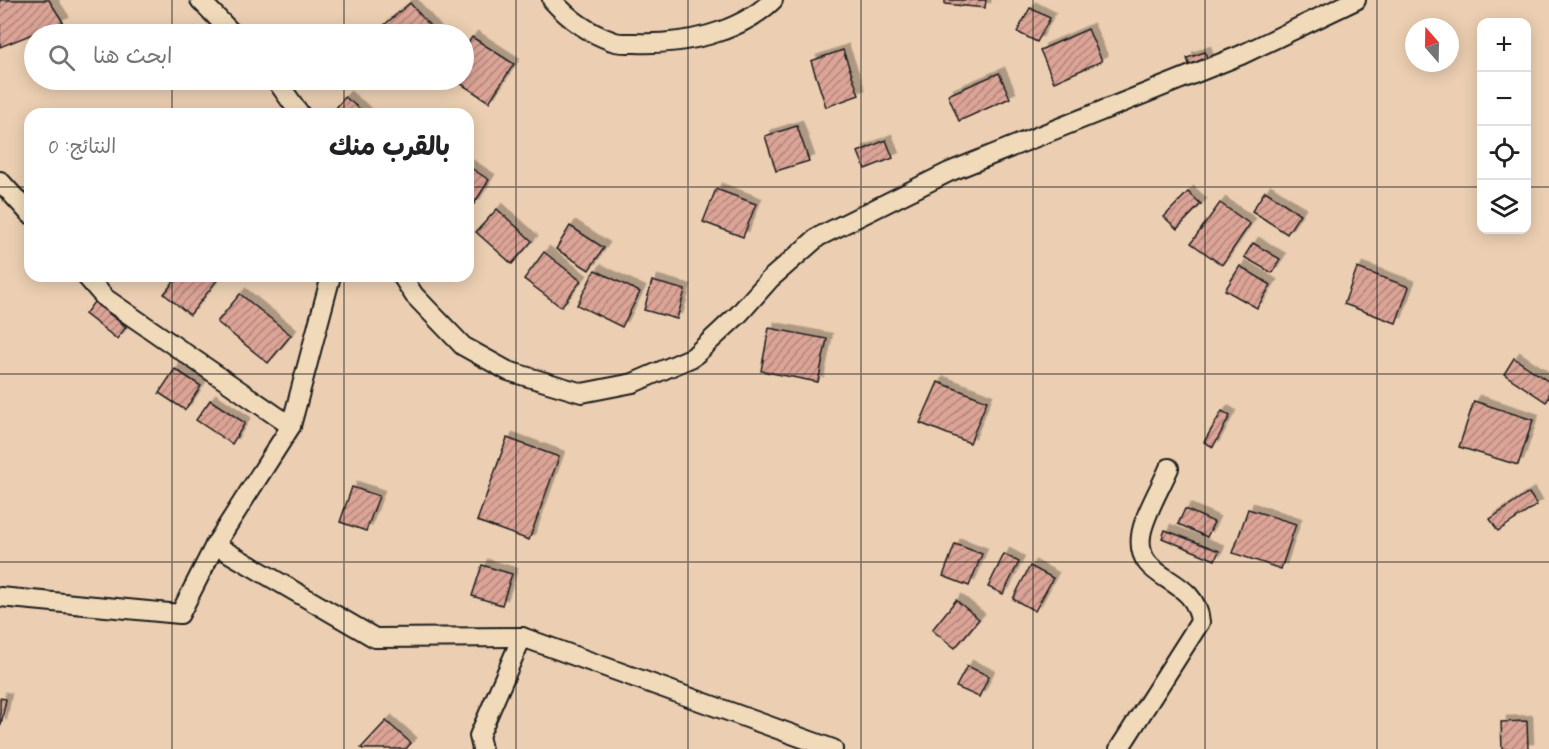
<!DOCTYPE html>
<html lang="ar">
<head>
<meta charset="utf-8">
<style>
	body { margin:0; font-family:Mynerve,"Playpen Sans Arabic",sans-serif; background:#f6f6f6; color:#202124; direction:rtl }
	.controls { position:absolute; right:18px; top:18px; display:grid; overflow:hidden; border-radius:12px; box-shadow:0 3px 15px #0003 }
	.controls button { width:54px; height:54px; display:grid; place-items:center; padding:0; border:0; border-bottom:2px solid #e0e0e0; background:#fff; color:#202124; font:30px sans-serif }
	.compass { position:absolute; left:1405px; top:18px; width:54px; height:54px; border-radius:50%; background:#fff; box-shadow:0 3px 15px #0003; rotate:340deg }
	.list { margin:0; padding:0; list-style:none }
	h2 { display:flex; justify-content:space-between; align-items:center; height:78px; margin:0; padding:0 24px; font-size:26px }
	h2 small { font-size:20px; font-weight:400; color:#757577 }
	.icon { flex:none; width:33px; height:33px; fill:none; stroke:currentColor; stroke-width:2; stroke-linecap:round; stroke-linejoin:round }
	.map { position:relative; flex:none; width:1549px; height:749px; overflow:hidden; direction:ltr }
	.search { position:absolute; background:#fff; box-shadow:0 3px 15px #0003; left:24px; top:24px; width:450px; height:66px; display:flex; align-items:center; gap:15px; box-sizing:border-box; padding:0 21px; border-radius:33px; color:#757577; font-size:22px }
	.panel { position:absolute; background:#fff; box-shadow:0 3px 15px #0003; left:24px; top:108px; width:450px; height:174px; border-radius:18px; direction:rtl }
	.map>svg:first-child { display:block }
</style>
</head>
<body>
<div class="map">
<svg width="1549" height="749" viewBox="0 0 1549 749">
	<defs>
		<pattern id="building-hatch" width="6" height="6" patternUnits="userSpaceOnUse" patternTransform="scale(1.5)"><rect width="6" height="6" fill="#dca497"/><path d="M-1 1l2-2M0 6l6-6M5 7l2-2" fill="none" stroke="#b2857a"/></pattern>
		<filter id="shadow"><feDropShadow dx="5.5" dy="-5.5" stdDeviation="0" flood-color="#0004"/></filter>
	</defs>
	<rect width="100%" height="100%" fill="#eccfb2"/>
	<filter id="ink" filterUnits="userSpaceOnUse"><feTurbulence type="fractalNoise" baseFrequency=".0167" numOctaves="2"/><feDisplacementMap in="SourceGraphic" scale="12" xChannelSelector="R" yChannelSelector="G"/><feConvolveMatrix kernelMatrix="1 2 1 2 8 2 1 2 1" color-interpolation-filters="sRGB"/></filter>
	<g filter="url(#ink)">
		<g fill="url(#building-hatch)" stroke="#1c1c1c" stroke-width="1.5" filter="url(#shadow)">
			<polygon points="0,0 49,0 63,22 0,47"/>
			<polygon points="945,0 986,0 985,8 945,4"/>
			<polygon points="410,3 436,33 434,34 390,34 383,26"/>
			<polygon points="1030,8 1050,18 1037,42 1017,32"/>
			<polygon points="1088,29 1102,61 1054,82 1040,50"/>
			<polygon points="472,37 514,64 489,102 455,80 464,80 464,49"/>
			<polygon points="843,50 859,95 826,107 811,61"/>
			<polygon points="1205,52 1209,64 1191,71 1187,58"/>
			<polygon points="999,73 1010,98 959,121 948,95"/>
			<polygon points="345,97 366,114 331,114"/>
			<polygon points="797,126 809,161 776,171 765,136"/>
			<polygon points="886,140 893,158 865,169 858,152"/>
			<polygon points="468,166 489,180 474,204 468,201"/>
			<polygon points="716,189 756,204 743,237 703,222"/>
			<polygon points="1265,191 1300,214 1287,234 1252,211"/>
			<polygon points="1188,192 1201,204 1177,229 1164,217"/>
			<polygon points="1220,203 1250,224 1222,265 1191,243"/>
			<polygon points="497,209 532,241 512,264 476,232"/>
			<polygon points="570,226 604,248 589,270 556,249"/>
			<polygon points="1253,243 1280,259 1272,273 1244,257"/>
			<polygon points="544,252 581,281 561,307 524,279"/>
			<polygon points="1240,266 1271,285 1257,308 1225,290"/>
			<polygon points="1357,268 1409,287 1396,323 1344,304"/>
			<polygon points="595,270 640,292 622,327 577,305"/>
			<polygon points="178,276 214,276 218,279 190,315 164,294"/>
			<polygon points="652,281 685,290 677,319 644,310"/>
			<polygon points="240,294 291,335 268,363 217,322"/>
			<polygon points="94,302 126,327 117,339 85,314"/>
			<polygon points="769,328 827,339 818,382 761,371"/>
			<polygon points="1514,358 1549,382 1549,398 1546,402 1504,374"/>
			<polygon points="175,369 201,386 185,410 159,393"/>
			<polygon points="938,382 987,401 970,443 920,423"/>
			<polygon points="210,400 245,423 232,444 196,420"/>
			<polygon points="1474,401 1533,420 1518,465 1459,447"/>
			<polygon points="1222,411 1230,416 1213,447 1204,442"/>
			<polygon points="507,438 559,457 529,540 477,521"/>
			<polygon points="352,487 379,496 366,531 340,522"/>
			<polygon points="1529,493 1537,505 1498,531 1490,519"/>
			<polygon points="1185,509 1214,522 1207,537 1178,524"/>
			<polygon points="1248,509 1296,524 1281,569 1233,553"/>
			<polygon points="1165,530 1219,551 1215,560 1162,538"/>
			<polygon points="955,544 982,554 969,586 943,576"/>
			<polygon points="1004,554 1019,562 1003,594 988,587"/>
			<polygon points="482,565 512,574 502,605 472,596"/>
			<polygon points="1030,566 1053,578 1035,611 1013,599"/>
			<polygon points="956,600 979,619 955,648 932,630"/>
			<polygon points="967,666 989,676 979,697 956,687"/>
			<polygon points="0,698 6,699 1,725 0,725"/>
			<polygon points="386,721 411,743 406,749 363,749 361,748"/>
			<polygon points="1527,721 1528,749 1502,749 1501,722"/>
		</g>
		<g fill="none" stroke-linecap="round" stroke-linejoin="round">
			<defs>
				<g id="street">
					<polyline points="200,0 233,34"/>
					<path d="M552 0C568 18 589 33 612 41 619 44 628 43 635 43 682 45 738 34 773 0"/>
					<polyline points="276,80 300,114"/>
					<polyline points="0,181 30,214"/>
					<polyline points="86,276 105,298 291,426"/>
					<polyline points="331,276 291,426 215,545 375,638 522,637"/>
					<polyline points="402,276 414,295 463,346 508,371 582,393 633,383 693,357 739,314 770,279 818,237 949,172 1241,55 1356,0"/>
					<polyline points="0,597 180,614 215,545"/>
					<polyline points="482,749 479,736 522,637 833,749"/>
					<path d="M1119 749 1200 622C1196 574 1135 583 1141 536 1143 517 1161 487 1169 468"/>
				</g>
			</defs>
			<use href="#street" stroke="#1c1c1c" stroke-width="22"/>
			<use href="#street" stroke="#f0dab9" stroke-width="18"/>
		</g>
	</g>
	<path fill="none" stroke="#1c1c1c" stroke-width="1.5" stroke-opacity="0.55" d="M172 0V34M344 0V34M516 0V749M688 0V749M861 0V749M1033 0V749M1205 0V749M1377 0V749M172 80V114M344 80V114M0 187H30M468 187H1482M1526 187H1549M172 276V749M344 276V749M0 374H1549M0 562H1549"/>
</svg>
<div class="controls">
<button>+</button>
<button>−</button>
<button><svg class="icon" aria-label="locate" viewBox="0 0 24 24"><circle cx="12" cy="12" r="6"/><path d="M12 2v4M12 18v4M2 12h4M18 12h4"/></svg></button>
<button><svg class="icon" aria-label="layers" viewBox="0 0 24 24"><path d="M12 4l9 5-9 5-9-5zM3 14l9 5 9-5"/></svg></button>
</div>
<svg class="compass" viewBox="-18 -18 36 36"><path d="M0-13l5 13h-10z" fill="#e53935"/><path d="M0 13l5-13h-10z" fill="#757577"/></svg>
<div class="search"><svg class="icon" aria-label="search" viewBox="0 0 24 24"><circle cx="10" cy="10" r="6"/><path d="M15 15l6 6"/></svg>ابحث هنا</div>
<section class="panel">
<h2>بالقرب منك<small>النتائج: 0</small></h2>
<ul class="list">
</ul>
</section>
</div>
</body>
</html>
